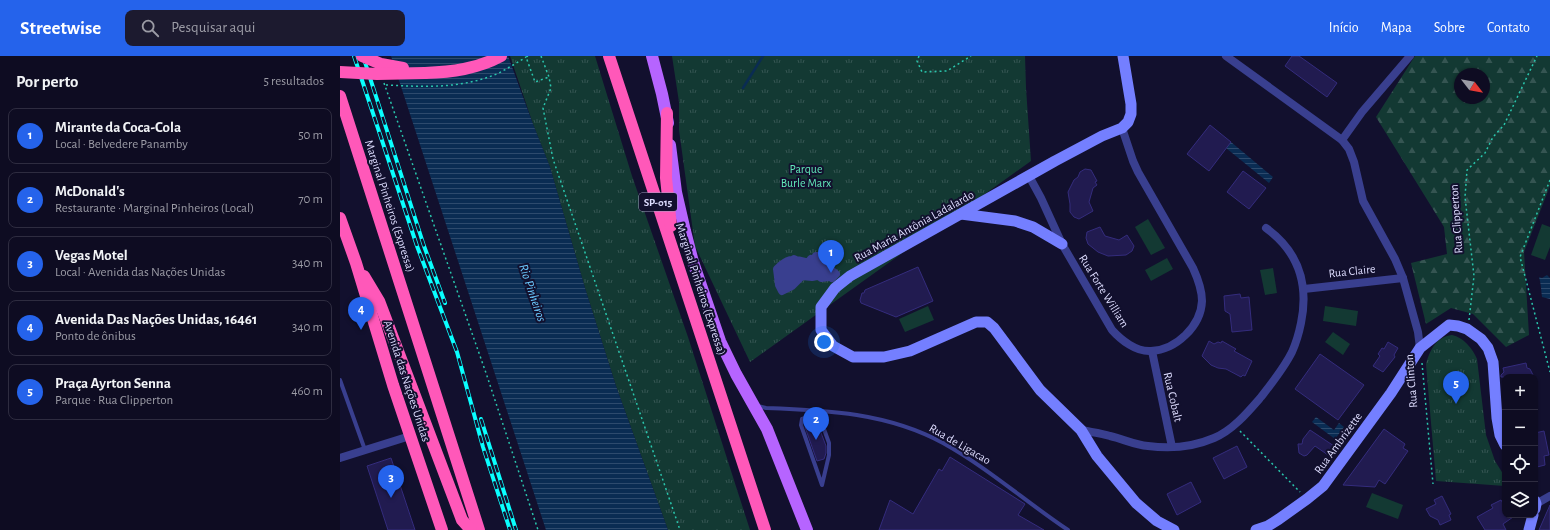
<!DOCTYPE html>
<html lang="pt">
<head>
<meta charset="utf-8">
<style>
	body { margin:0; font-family:"Alegreya Sans",sans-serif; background:#1c1a2f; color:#f1f3f6 }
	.controls { position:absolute; right:12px; bottom:12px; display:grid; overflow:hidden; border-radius:8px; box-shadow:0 1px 3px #0004 }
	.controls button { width:36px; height:36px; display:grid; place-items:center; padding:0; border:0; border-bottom:1px solid #2e2c40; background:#0e0c22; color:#f1f3f6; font:20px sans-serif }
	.compass { position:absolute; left:1114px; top:12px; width:36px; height:36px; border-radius:50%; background:#0e0c22; box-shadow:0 1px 3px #0004; rotate:121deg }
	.you { position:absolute; left:484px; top:286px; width:14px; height:14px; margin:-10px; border:3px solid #fff; border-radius:50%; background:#1a73e8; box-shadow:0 0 0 6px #1a73e833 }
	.badge { display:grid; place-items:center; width:26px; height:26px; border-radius:50%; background:#2563eb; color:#fff; font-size:13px; font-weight:700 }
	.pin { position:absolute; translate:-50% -33px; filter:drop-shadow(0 1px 2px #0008) }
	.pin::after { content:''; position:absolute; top:21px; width:14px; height:12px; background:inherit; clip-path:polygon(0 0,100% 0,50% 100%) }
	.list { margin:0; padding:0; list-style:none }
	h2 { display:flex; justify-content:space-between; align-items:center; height:52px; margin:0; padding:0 16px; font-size:17px }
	h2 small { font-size:13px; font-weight:400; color:#9b9ba5 }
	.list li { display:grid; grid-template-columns:26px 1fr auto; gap:12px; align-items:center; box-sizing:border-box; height:56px; margin:0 8px 8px; padding:0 8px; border:1px solid #2e2c40; border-radius:8px }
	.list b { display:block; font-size:15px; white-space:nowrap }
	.list p { margin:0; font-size:13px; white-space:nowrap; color:#9b9ba5 }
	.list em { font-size:13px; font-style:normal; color:#9b9ba5 }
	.icon { flex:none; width:22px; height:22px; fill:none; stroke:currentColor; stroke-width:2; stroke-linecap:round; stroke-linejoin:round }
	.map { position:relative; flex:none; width:1210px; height:474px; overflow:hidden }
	header { display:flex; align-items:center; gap:24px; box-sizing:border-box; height:56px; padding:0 20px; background:#2563eb; color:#fff }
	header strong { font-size:19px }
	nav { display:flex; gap:22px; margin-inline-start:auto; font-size:14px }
	.search { width:280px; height:36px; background:#1c1a2f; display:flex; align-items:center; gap:10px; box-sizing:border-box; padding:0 14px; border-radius:8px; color:#9b9ba5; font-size:15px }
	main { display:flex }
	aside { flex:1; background:#0e0c22 }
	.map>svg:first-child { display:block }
</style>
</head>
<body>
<header>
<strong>Streetwise</strong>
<div class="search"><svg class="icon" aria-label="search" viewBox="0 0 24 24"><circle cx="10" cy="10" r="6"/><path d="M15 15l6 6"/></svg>Pesquisar aqui</div>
<nav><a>Início</a><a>Mapa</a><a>Sobre</a><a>Contato</a></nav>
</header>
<main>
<aside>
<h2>Por perto<small>5 resultados</small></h2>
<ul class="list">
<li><span class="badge">1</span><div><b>Mirante da Coca-Cola</b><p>Local · Belvedere Panamby</p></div><em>50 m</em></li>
<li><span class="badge">2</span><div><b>McDonald's</b><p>Restaurante · Marginal Pinheiros (Local)</p></div><em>70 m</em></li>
<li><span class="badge">3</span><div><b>Vegas Motel</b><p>Local · Avenida das Nações Unidas</p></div><em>340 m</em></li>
<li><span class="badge">4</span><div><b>Avenida Das Nações Unidas, 16461</b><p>Ponto de ônibus</p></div><em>340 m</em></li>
<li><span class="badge">5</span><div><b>Praça Ayrton Senna</b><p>Parque · Rua Clipperton</p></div><em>460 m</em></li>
</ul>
</aside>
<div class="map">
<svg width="1210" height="474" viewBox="0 0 1210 474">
	<defs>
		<pattern id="forest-firs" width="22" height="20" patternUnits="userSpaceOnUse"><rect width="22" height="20" fill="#133933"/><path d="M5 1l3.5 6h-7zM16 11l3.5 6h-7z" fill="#355552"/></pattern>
		<pattern id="park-tufts" width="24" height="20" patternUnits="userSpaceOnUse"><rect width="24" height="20" fill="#133933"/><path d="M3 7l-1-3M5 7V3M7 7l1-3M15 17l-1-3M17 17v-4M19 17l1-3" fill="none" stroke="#355552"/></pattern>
		<pattern id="water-rules" width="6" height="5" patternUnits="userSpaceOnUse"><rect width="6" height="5" fill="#0a2c53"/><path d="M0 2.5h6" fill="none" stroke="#2d4a6d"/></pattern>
	</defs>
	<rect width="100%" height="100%" fill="#12102e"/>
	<path fill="url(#forest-firs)" fill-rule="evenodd" d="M1075 0H1210V130L1184 196 1189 279 1166 291 1133 258 1111 252 1086 268 1071 207 1107 198 1104 171 1036 61ZM1120 18H1144V42H1120Z"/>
	<g fill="url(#park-tufts)">
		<polygon points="170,0 255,0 292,120 348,281 410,474 328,474 276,330 245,232 210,111 193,68"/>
		<polygon points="332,0 685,0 686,32 691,105 410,306 355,190 339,74 339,46"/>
		<path d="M1112 279C1123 281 1133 293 1137 303L1146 379 1155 405 1165 421V430L1096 425 1086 308C1090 294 1096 281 1112 279Z"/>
	</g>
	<g fill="#133933">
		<polygon points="808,163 825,192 811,199 795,171"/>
		<polygon points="1202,168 1210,171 1210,191 1205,204 1191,199"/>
		<polygon points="827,202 833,213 811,225 805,214"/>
		<polygon points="933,212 937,237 925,239 920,214"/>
		<polygon points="588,250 594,264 565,276 559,263"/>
		<polygon points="985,250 1018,255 1016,270 983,265"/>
		<polygon points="993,276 1010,288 1003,299 985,286"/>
		<polygon points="1032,437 1063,449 1058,463 1026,451"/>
	</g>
	<g fill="url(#water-rules)">
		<polygon points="51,0 168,0 193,68 210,111 245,232 276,330 328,474 206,474"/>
		<polygon points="891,86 933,121 929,127 886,92"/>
		<path d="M1207 219 1210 222V243L1202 241C1201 234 1201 227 1199 221L1202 222Z"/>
		<polygon points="976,361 994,374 999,367 1004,371 995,383 972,366"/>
	</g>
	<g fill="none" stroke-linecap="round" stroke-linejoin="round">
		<polyline stroke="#0a2c53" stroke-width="2.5" points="403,32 423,0"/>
	</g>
	<g fill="#211b50" stroke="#342c7d">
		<polygon points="952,0 959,0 997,27 987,41 945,10"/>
		<polygon points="870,69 891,86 869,115 847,98"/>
		<polygon points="745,113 751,114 757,125 755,126 757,129 753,132 749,146 753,155 739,163 734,161 730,156 730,148 728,136 734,124 738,121 740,116"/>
		<polygon points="903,115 926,132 909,153 887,136"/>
		<polygon points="760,171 765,180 779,184 787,179 794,190 792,195 786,199 768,200 758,196 748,188 746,182 747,176"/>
		<polygon points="578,211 593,245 556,261 521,247 520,244 522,237 524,237 525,234"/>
		<polygon points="900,238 901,242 909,241 912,274 892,276 890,258 885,255 884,240"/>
		<polygon points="869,285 874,288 878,286 881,287 882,285 896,293 894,295 912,305 905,320 903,319 901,321 886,313 878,312 871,309 862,300"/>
		<polygon points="1048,286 1058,292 1054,299 1055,301 1043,316 1033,310 1040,300 1038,298 1042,292 1044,293"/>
		<polygon points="980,298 1024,329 998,364 955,333"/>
		<polygon points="1186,307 1187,312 1190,313 1194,321 1161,321 1161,319 1164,316 1163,312"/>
		<polygon points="477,366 486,390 486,397 484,403 477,405 465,371"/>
		<polygon points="1044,373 1065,388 1063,392 1068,395 1045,428 1039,424 1035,431 1003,429"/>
		<polygon points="970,374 994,390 988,399 975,390 967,399 964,400 959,397 958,388 962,388 963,383"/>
		<polygon points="1204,375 1209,399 1204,400 1205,409 1197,411 1197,408 1195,409 1195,377"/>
		<polygon points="897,390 907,411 884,423 873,402"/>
		<polygon points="610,401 685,448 678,459 704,474 539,474 550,444 573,458 599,413 602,415"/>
		<polygon points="51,402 75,474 48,474 27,410"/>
		<polygon points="851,426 861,446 837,459 827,438"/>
		<polygon points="1102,440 1111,458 1109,459 1111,464 1100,469 1098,464 1090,460 1086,453 1096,448 1094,444"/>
		<polygon points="1161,444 1165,451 1165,459 1176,459 1163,468 1166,474 1145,474 1137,461 1153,452 1151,449"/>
		<polygon points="1210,449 1210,474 1199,474"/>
	</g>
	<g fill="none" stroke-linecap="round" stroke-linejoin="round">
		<g stroke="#2ac6ad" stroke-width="1.5" stroke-dasharray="2 3" stroke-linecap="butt">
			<polyline points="188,0 186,1 195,26 209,21"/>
			<polyline points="201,0 209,21 211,32 203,52 213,103 340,474"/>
			<polyline points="579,0 577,5 582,16 607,15 631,0"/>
			<polyline points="44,27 146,317 198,474"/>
			<polyline points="1210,124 1180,201 1210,316"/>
			<polyline points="1129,264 1134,220 1125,141 1127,114 1145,97 1153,81 1164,69 1197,0"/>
			<polyline points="1082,307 1093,428"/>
			<polyline points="900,375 960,436"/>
		</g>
		<g stroke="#393f8f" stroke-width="4">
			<polyline points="0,324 25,394"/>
			<path d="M418 350 426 352C487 354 548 357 603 387 648 412 686 446 728 474"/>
			<polygon points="474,359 478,360 480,362 489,387 489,399 482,429 461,369 462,363"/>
		</g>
		<g stroke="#393f8f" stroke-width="8">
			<polyline points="886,0 1002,84 1009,93 1014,106 1023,145 1055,203 1063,222 1078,276 1080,292"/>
			<polyline points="1002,84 1022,56 1070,0"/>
			<path d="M689 120 701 142 722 188 772 274C781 284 796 296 811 295 836 294 861 270 862 245 862 233 858 223 853 212L798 116 793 105 782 72"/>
			<path d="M458 212 453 215 456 210 460 214 448 219C450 214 453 212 458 209L465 215 460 218 450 220 447 224 443 221 444 215 456 207 466 210 468 219C458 220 452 222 446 230L442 226 441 212 454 203 460 206H466C452 202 447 203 437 213L439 229 442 235 452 230 462 220 472 221 477 220 471 216 468 207 471 203 481 222 489 221 480 212 476 200H478L480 209 492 222 496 218 485 209 482 198"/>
			<polyline points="964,233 1063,222"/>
			<polyline points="812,295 832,391"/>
			<path d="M741 374C750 376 761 377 770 380 783 383 795 389 808 390 830 393 853 391 874 382 893 374 908 356 921 341 932 327 944 312 952 296 956 287 959 277 961 267 969 228 959 196 926 172"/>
			<polyline points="0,402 70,380"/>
			<polyline points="1196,448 1210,440"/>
		</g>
		<g stroke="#747fff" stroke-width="11">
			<polyline points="783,0 791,48 791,58 788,66 782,72 762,80 715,105 510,220 495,232 481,251 481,274 493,290 513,301 544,301 570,295 636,266 647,266 654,272 700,334 741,374 757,400 796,447 817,465 834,474"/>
			<polyline points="621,158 675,165 693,171 722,188"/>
			<polyline points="1195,445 1196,448 1195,453"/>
			<polyline points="916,474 928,470 939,463 967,443 983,430 1051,337 1080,292 1109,269 1118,270 1127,273 1141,283 1148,292 1153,306 1157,362 1160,379 1165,389"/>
			<polyline points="1189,474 1193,459"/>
		</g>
		<g stroke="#b664ff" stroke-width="12">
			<polyline points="312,0 322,38 328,67"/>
			<polyline points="330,89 336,136 345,175 353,206 380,285 396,318 427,373 467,474"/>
		</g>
		<g stroke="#ff58b9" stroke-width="12">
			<polyline points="269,0 425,474"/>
			<path d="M85 17C112 16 137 13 161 0"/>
			<polyline points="0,40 139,474"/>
			<polyline points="327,57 326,122 331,170"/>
			<polyline points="0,162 16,207 53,329 102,474"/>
			<polyline points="24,220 39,245 122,464 131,474"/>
		</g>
		<defs>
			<g id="rail">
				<polyline points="14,0 77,190 117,296 143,391 170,474"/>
				<polyline points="23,0 84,190 105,247"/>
				<polyline points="141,363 176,474"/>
			</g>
		</defs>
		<use href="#rail" stroke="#09ffff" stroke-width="4"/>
		<use href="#rail" stroke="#12102e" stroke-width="2.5" stroke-dasharray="8" stroke-linecap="butt"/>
		<path stroke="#2ac6ad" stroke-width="1.5" stroke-dasharray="2 3" stroke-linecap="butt" d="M46 29C85 31 122 33 159 17 168 12 177 7 186 1"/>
		<g stroke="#ff58b9" stroke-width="12">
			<polyline points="22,0 41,8 63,12"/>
			<polyline points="0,16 37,18 85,17"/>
		</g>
	</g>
	<g text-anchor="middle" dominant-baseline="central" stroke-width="4" stroke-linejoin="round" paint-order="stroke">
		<rect fill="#12102e" stroke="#a1a0c0" stroke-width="1" x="299" y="137" width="38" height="18" rx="3"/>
		<g font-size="11" font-weight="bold" fill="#deddff">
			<text x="318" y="146">SP-015</text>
		</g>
		<g font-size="12" fill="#61e7b8" stroke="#12102e">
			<text x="466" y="113">Parque<tspan x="466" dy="14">Burle Marx</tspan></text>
		</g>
		<g font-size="12" fill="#deddff" stroke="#12102e">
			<text transform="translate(50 150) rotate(72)">Marginal Pinheiros (Expressa)</text>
			<text transform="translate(1116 163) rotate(-94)">Rua Clipperton</text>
			<text transform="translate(574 170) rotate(-29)">Rua Maria Antônia Ladalardo</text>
			<text transform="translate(1012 215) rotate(-6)">Rua Claire</text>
			<text transform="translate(361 233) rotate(72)">Marginal Pinheiros (Expressa)</text>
			<text transform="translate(764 235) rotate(58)">Rua Forte William</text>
			<text transform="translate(67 325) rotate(72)">Avenida das Nações Unidas</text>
			<text transform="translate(1071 325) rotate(-95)">Rua Clinton</text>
			<text transform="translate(833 341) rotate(77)">Rua Cobalt</text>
			<text transform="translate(998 387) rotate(-54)">Rua Ambrizette</text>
			<text transform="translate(620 388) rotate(30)">Rua de Ligacao</text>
		</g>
		<g font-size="13" font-style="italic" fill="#6bcaff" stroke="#12102e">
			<text transform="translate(192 237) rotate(71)">Rio Pinheiros</text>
		</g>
	</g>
</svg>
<div class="controls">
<button>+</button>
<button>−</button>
<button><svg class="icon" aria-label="locate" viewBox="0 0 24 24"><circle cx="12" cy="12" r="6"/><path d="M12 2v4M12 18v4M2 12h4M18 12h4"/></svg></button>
<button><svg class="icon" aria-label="layers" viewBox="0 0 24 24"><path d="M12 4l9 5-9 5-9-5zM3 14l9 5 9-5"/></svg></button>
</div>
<svg class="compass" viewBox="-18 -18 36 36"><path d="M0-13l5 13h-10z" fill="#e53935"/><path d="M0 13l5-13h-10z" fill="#9b9ba5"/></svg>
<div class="you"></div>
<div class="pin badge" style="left:491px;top:217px">1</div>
<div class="pin badge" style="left:476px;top:384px">2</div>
<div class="pin badge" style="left:51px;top:442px">3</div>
<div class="pin badge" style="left:21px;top:274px">4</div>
<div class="pin badge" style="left:1116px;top:348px">5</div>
</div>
</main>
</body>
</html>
